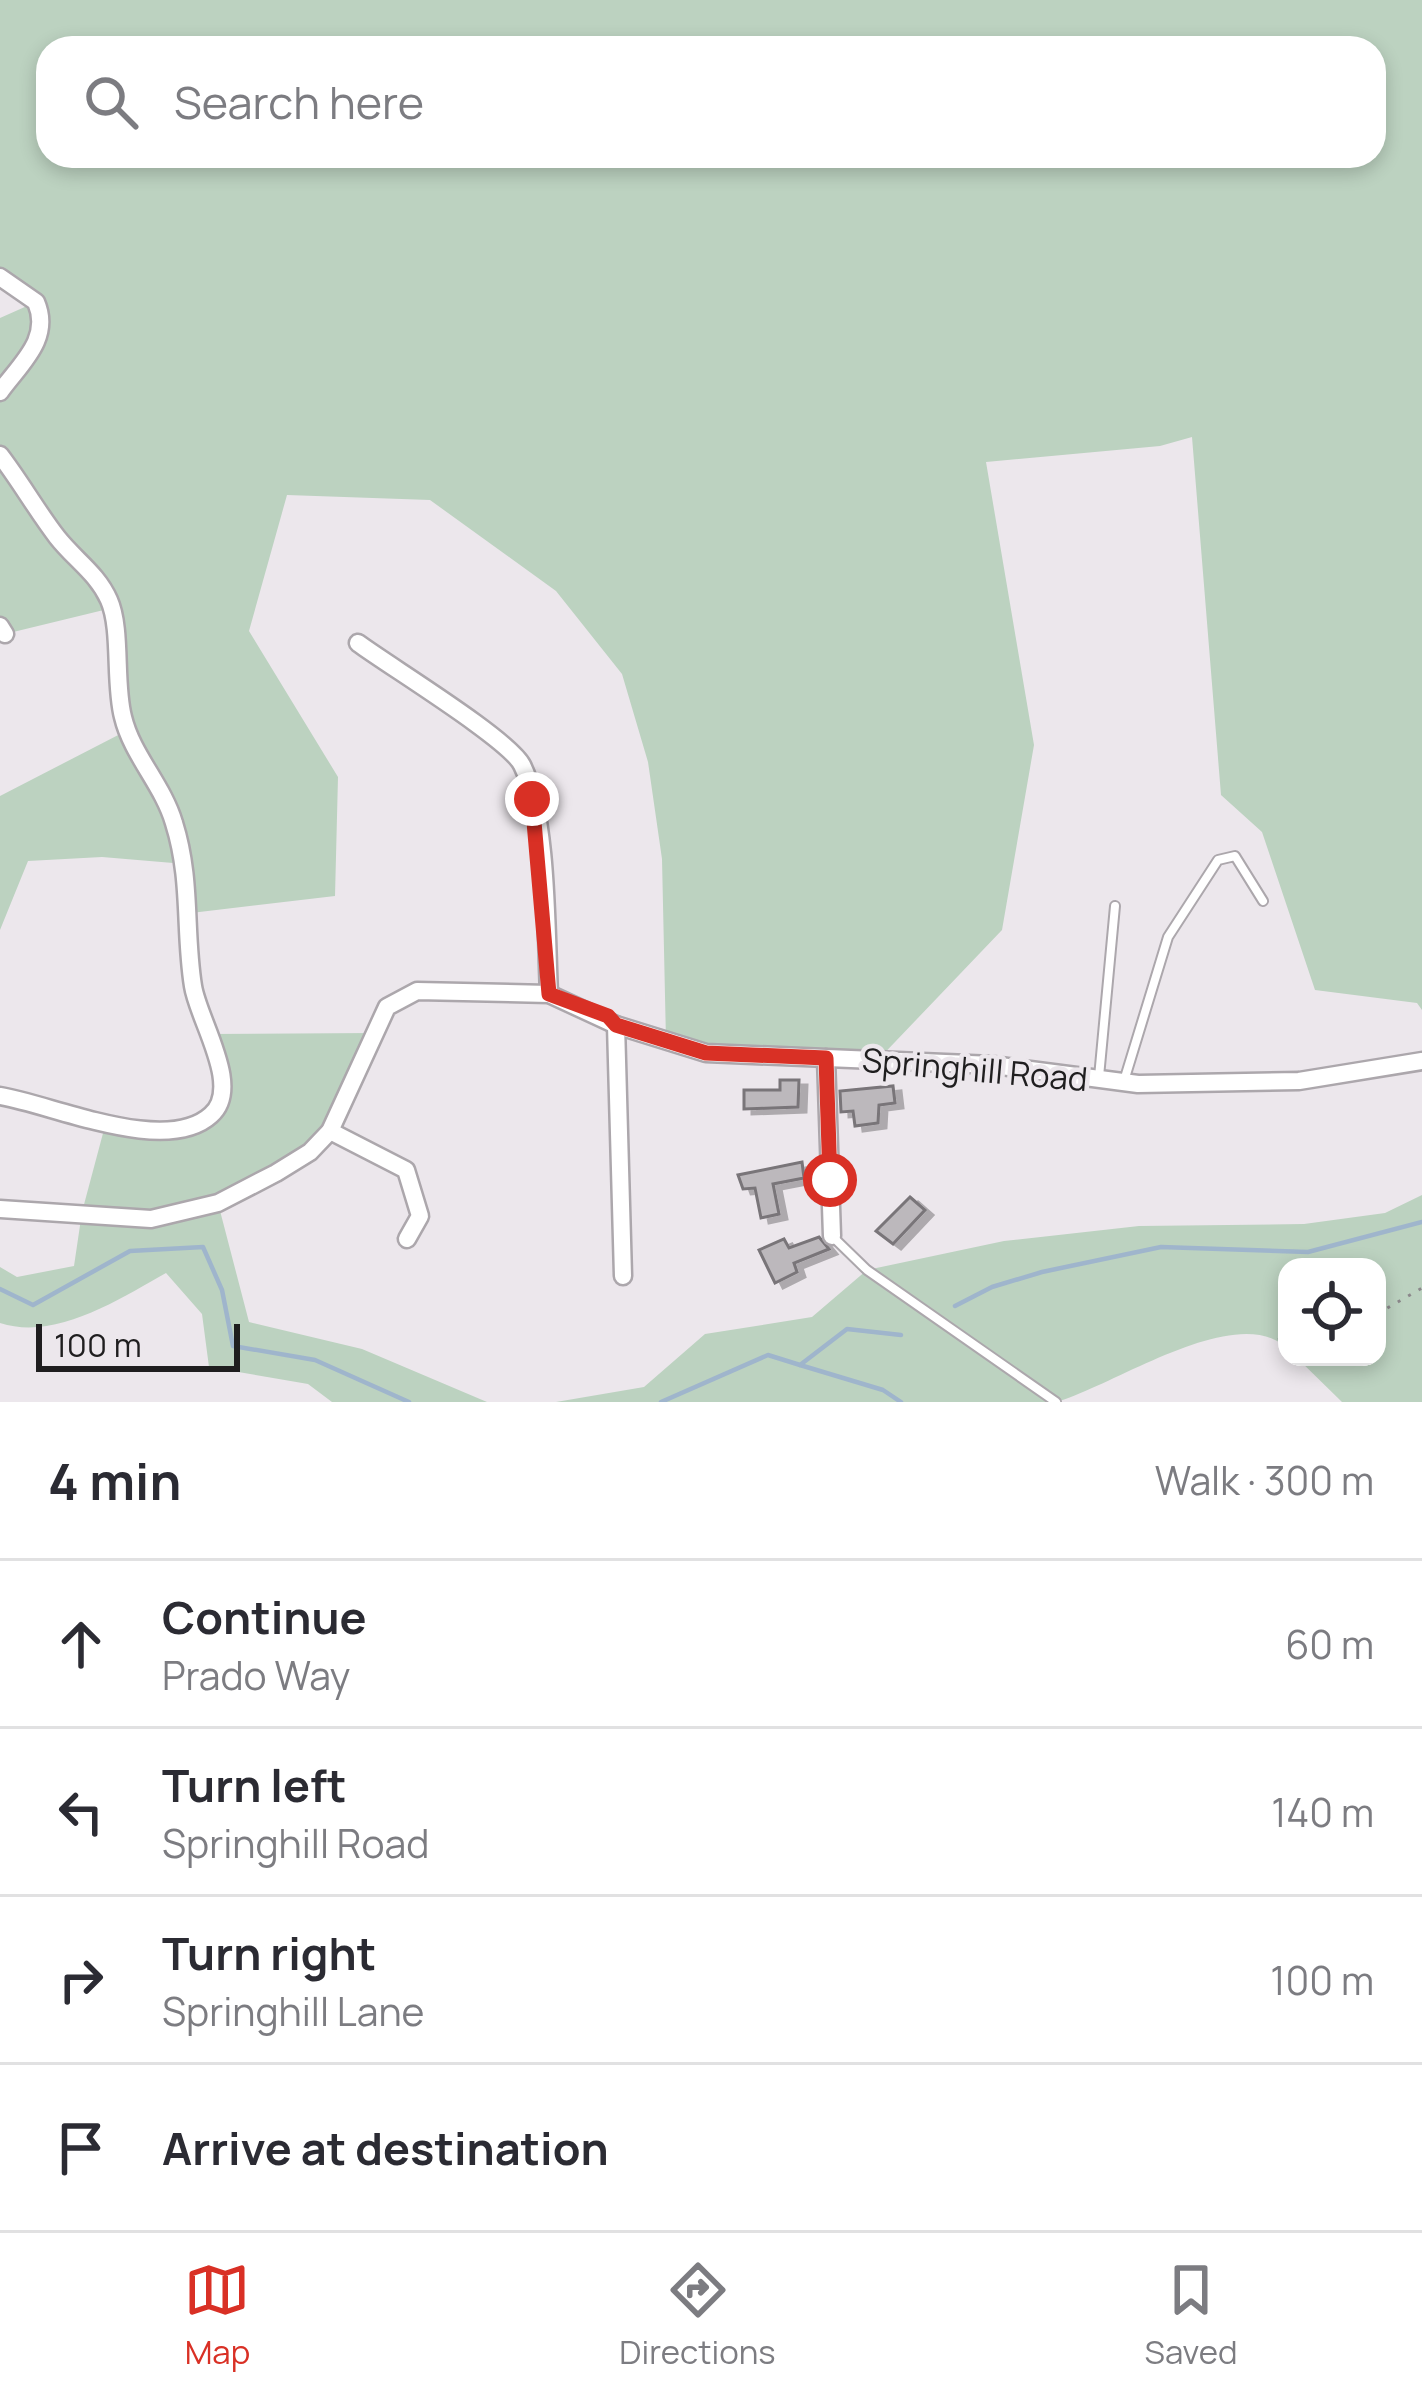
<!DOCTYPE html>
<html lang="en">
<head>
<meta charset="utf-8">
<style>
	body { margin:0; font-family:Manrope,sans-serif; background:#f2f2f3; color:#2b2b33 }
	.controls { position:absolute; right:36px; bottom:36px; display:grid; overflow:hidden; border-radius:24px; box-shadow:0 6px 18px #0003 }
	.controls button { width:108px; height:108px; display:grid; place-items:center; padding:0; border:0; border-bottom:3px solid #e1e1e2; background:#fff; color:#2b2b33; font:60px sans-serif }
	.scale { position:absolute; left:36px; bottom:30px; width:204px; box-sizing:border-box; padding-left:12px; border:6px solid #1f1e1f; border-top:0; font-size:33px; line-height:42px; white-space:nowrap; color:#1f1e1f; -webkit-text-stroke:9px #ece7ec; paint-order:stroke }
	.stop { position:absolute; width:36px; height:36px; margin:-27px; border:9px solid #d93025; border-radius:50%; background:#fff }
	.stop.end { background:#d93025; border-color:#fff; box-shadow:0 3px 12px #0008 }
	.list { margin:0; padding:0; list-style:none }
	h2 { display:flex; justify-content:space-between; align-items:center; height:156px; margin:0; padding:0 48px; font-size:51px }
	h2 small { font-size:39px; font-weight:400; color:#7c7c81 }
	.list li { display:grid; grid-template-columns:78px 1fr auto; gap:36px; align-items:center; box-sizing:border-box; height:168px; padding:0 48px; border-top:3px solid #e1e1e2 }
	.list b { display:block; font-size:45px; white-space:nowrap }
	.list p { margin:0; font-size:39px; white-space:nowrap; color:#7c7c81 }
	.list em { font-size:39px; font-style:normal; color:#7c7c81 }
	.icon { flex:none; width:66px; height:66px; fill:none; stroke:currentColor; stroke-width:2; stroke-linecap:round; stroke-linejoin:round }
	.map { position:relative; flex:none; width:1422px; height:1402px; overflow:hidden }
	.search { position:absolute; background:#fff; box-shadow:0 6px 18px #0003; left:36px; right:36px; top:36px; height:132px; display:flex; align-items:center; gap:30px; box-sizing:border-box; padding:0 42px; border-radius:36px; color:#7c7c81; font-size:45px }
	.sheet { height:828px; background:#fff }
	nav { display:flex; justify-content:space-around; align-items:center; box-sizing:border-box; height:168px; border-top:3px solid #e1e1e2; background:#fff; font-size:33px; color:#7c7c81 }
	nav a { display:grid; justify-items:center; gap:6px }
	nav .on { color:#d93025 }
	.map>svg:first-child { display:block }
</style>
</head>
<body>
<div class="map">
<svg width="1422" height="1402" viewBox="0 0 1422 1402">
	<defs>
		<filter id="shadow"><feDropShadow dx="8" dy="5" stdDeviation="0" flood-color="#0004"/></filter>
	</defs>
	<rect width="100%" height="100%" fill="#ece7ec"/>
	<g fill="#bcd2c0" fill-rule="evenodd">
		<path d="M0 0H1422V1010L1417 1003 1315 990 1262 832 1221 795 1192 437 1160 446 986 462 1034 745 1002 930 874 1064 666 1041 662 859 648 762 622 674 556 591 430 500 287 495 249 631 338 777 335 896 191 913 185 864 102 857 28 861 0 930V796L126 731 112 608 5 634 0 626V318L36 302 0 277ZM48 48H1374V156H48Z"/>
		<path d="M375 1033 330 1131 218 1203 249 1322 362 1349 487 1402H332L308 1384 209 1367 202 1314 166 1273C118 1300 55 1341 0 1323V1267L17 1277 74 1266 82 1212 106 1122 189 1127 219 1106 208 1034Z"/>
		<path d="M1422 1195V1402H1342L1296 1357H1377V1267H1287V1348C1236 1301 1114 1386 1056 1402H556L644 1387 705 1334 812 1317 867 1270 1004 1241 1139 1226 1304 1224 1385 1213Z"/>
	</g>
	<g fill="none" stroke-linecap="round" stroke-linejoin="round">
		<g stroke="#9fb5cc" stroke-width="4.5">
			<polyline points="0,1289 33,1305 130,1251 203,1247 222,1290 233,1346 315,1360 409,1402"/>
			<polyline points="955,1306 992,1287 1042,1272 1161,1247 1308,1252 1422,1222"/>
			<polyline points="800,1365 883,1390 901,1402"/>
			<polyline points="661,1402 768,1355 800,1365 847,1329 901,1335"/>
		</g>
	</g>
	<g fill="#bcb8bc" stroke="#797579" stroke-width="3" filter="url(#shadow)">
		<polygon points="780,1080 799,1080 798,1107 744,1109 744,1090 780,1090"/>
		<polygon points="893,1086 895,1103 879,1105 878,1123 855,1126 853,1111 841,1112 840,1091"/>
		<polygon points="802,1162 804,1178 773,1184 779,1214 761,1218 755,1188 743,1189 738,1175"/>
		<polygon points="910,1197 925,1210 893,1244 876,1231"/>
		<polygon points="819,1237 829,1249 794,1263 797,1272 775,1283 759,1250 784,1239 789,1248"/>
	</g>
	<g fill="none" stroke-linecap="round" stroke-linejoin="round">
		<defs>
			<g id="lane">
				<polyline points="1099,1077 1115,906"/>
				<polyline points="1124,1081 1168,937 1218,860 1235,856 1263,901"/>
				<polyline points="833,1237 867,1270 1056,1402"/>
			</g>
			<g id="street">
				<path d="M0 277 36 302C52 339 20 364 0 392"/>
				<path d="M0 455C20 481 37 511 57 537 75 560 97 573 109 600 122 629 114 683 123 717 132 755 163 785 174 823 192 880 184 930 193 986 198 1020 243 1087 211 1115 166 1156 54 1105 0 1096"/>
				<polyline points="0,626 5,634"/>
				<path d="M358 643C389 666 509 739 522 765 548 817 546 934 549 994"/>
				<polyline points="616,1025 623,1276"/>
				<polyline points="826,1058 832,1236"/>
				<polyline points="330,1131 406,1170 420,1216 407,1239"/>
				<polyline points="0,1209 151,1219 218,1203 276,1173 310,1152 330,1131 387,1007 417,991 549,994 616,1025 706,1053 993,1065 1138,1084 1299,1081 1422,1061"/>
			</g>
		</defs>
		<use href="#lane" stroke="#aca7ac" stroke-width="12"/>
		<use href="#street" stroke="#aca7ac" stroke-width="21"/>
		<g stroke="#8b888b" stroke-width="3" stroke-dasharray="3 9" stroke-linecap="butt">
			<polyline points="1377,1314 1422,1288"/>
			<polyline points="1278,1340 1287,1337"/>
		</g>
		<use href="#lane" stroke="#fff" stroke-width="8"/>
		<use href="#street" stroke="#fff" stroke-width="16"/>
	</g>
	<g fill="none" stroke-linecap="round" stroke-linejoin="round">
		<polyline stroke="#d93025" stroke-width="15" points="532,799 549,994 608,1016 616,1025 706,1053 826,1058 830,1180"/>
	</g>
	<g text-anchor="middle" dominant-baseline="central" stroke-width="9" stroke-linejoin="round" paint-order="stroke">
		<g font-size="33" fill="#1f1e1f" stroke="#ece7ec">
			<text transform="translate(975 1069) rotate(5)">Springhill Road</text>
		</g>
	</g>
</svg>
<div class="controls">
<button><svg class="icon" aria-label="locate" viewBox="0 0 24 24"><circle cx="12" cy="12" r="6"/><path d="M12 2v4M12 18v4M2 12h4M18 12h4"/></svg></button>
</div>
<div class="scale">100 m</div>
<div class="stop" style="left:830px;top:1180px"></div>
<div class="stop end" style="left:532px;top:799px"></div>
<div class="search"><svg class="icon" aria-label="search" viewBox="0 0 24 24"><circle cx="10" cy="10" r="6"/><path d="M15 15l6 6"/></svg>Search here</div>
</div>
<section class="sheet">
<h2>4 min<small>Walk · 300 m</small></h2>
<ul class="list">
<li><svg class="icon" aria-label="ahead" viewBox="0 0 24 24"><path d="M12 20V5M6 11l6-6 6 6"/></svg><div><b>Continue</b><p>Prado Way</p></div><em>60 m</em></li>
<li><svg class="icon" aria-label="left" viewBox="0 0 24 24"><path d="M17 20v-9H6M10 6l-5 5 5 5"/></svg><div><b>Turn left</b><p>Springhill Road</p></div><em>140 m</em></li>
<li><svg class="icon" aria-label="right" viewBox="0 0 24 24"><path d="M7 20v-9h11M14 6l5 5-5 5"/></svg><div><b>Turn right</b><p>Springhill Lane</p></div><em>100 m</em></li>
<li><svg class="icon" aria-label="arrive" viewBox="0 0 24 24"><path d="M6 21V4h12l-3 4 3 4H6"/></svg><div><b>Arrive at destination</b></div></li>
</ul>
</section>
<nav>
<a class="on"><svg class="icon" aria-label="map" viewBox="0 0 24 24"><path d="M3 6l6-2 6 2 6-2v14l-6 2-6-2-6 2zM9 4v14M15 6v14"/></svg>Map</a>
<a><svg class="icon" aria-label="directions" viewBox="0 0 24 24"><path d="M12 3l9 9-9 9-9-9zM9 14v-3h6M13 9l2 2-2 2"/></svg>Directions</a>
<a><svg class="icon" aria-label="saved" viewBox="0 0 24 24"><path d="M7 4h10v16l-5-4-5 4z"/></svg>Saved</a>
</nav>
</body>
</html>
